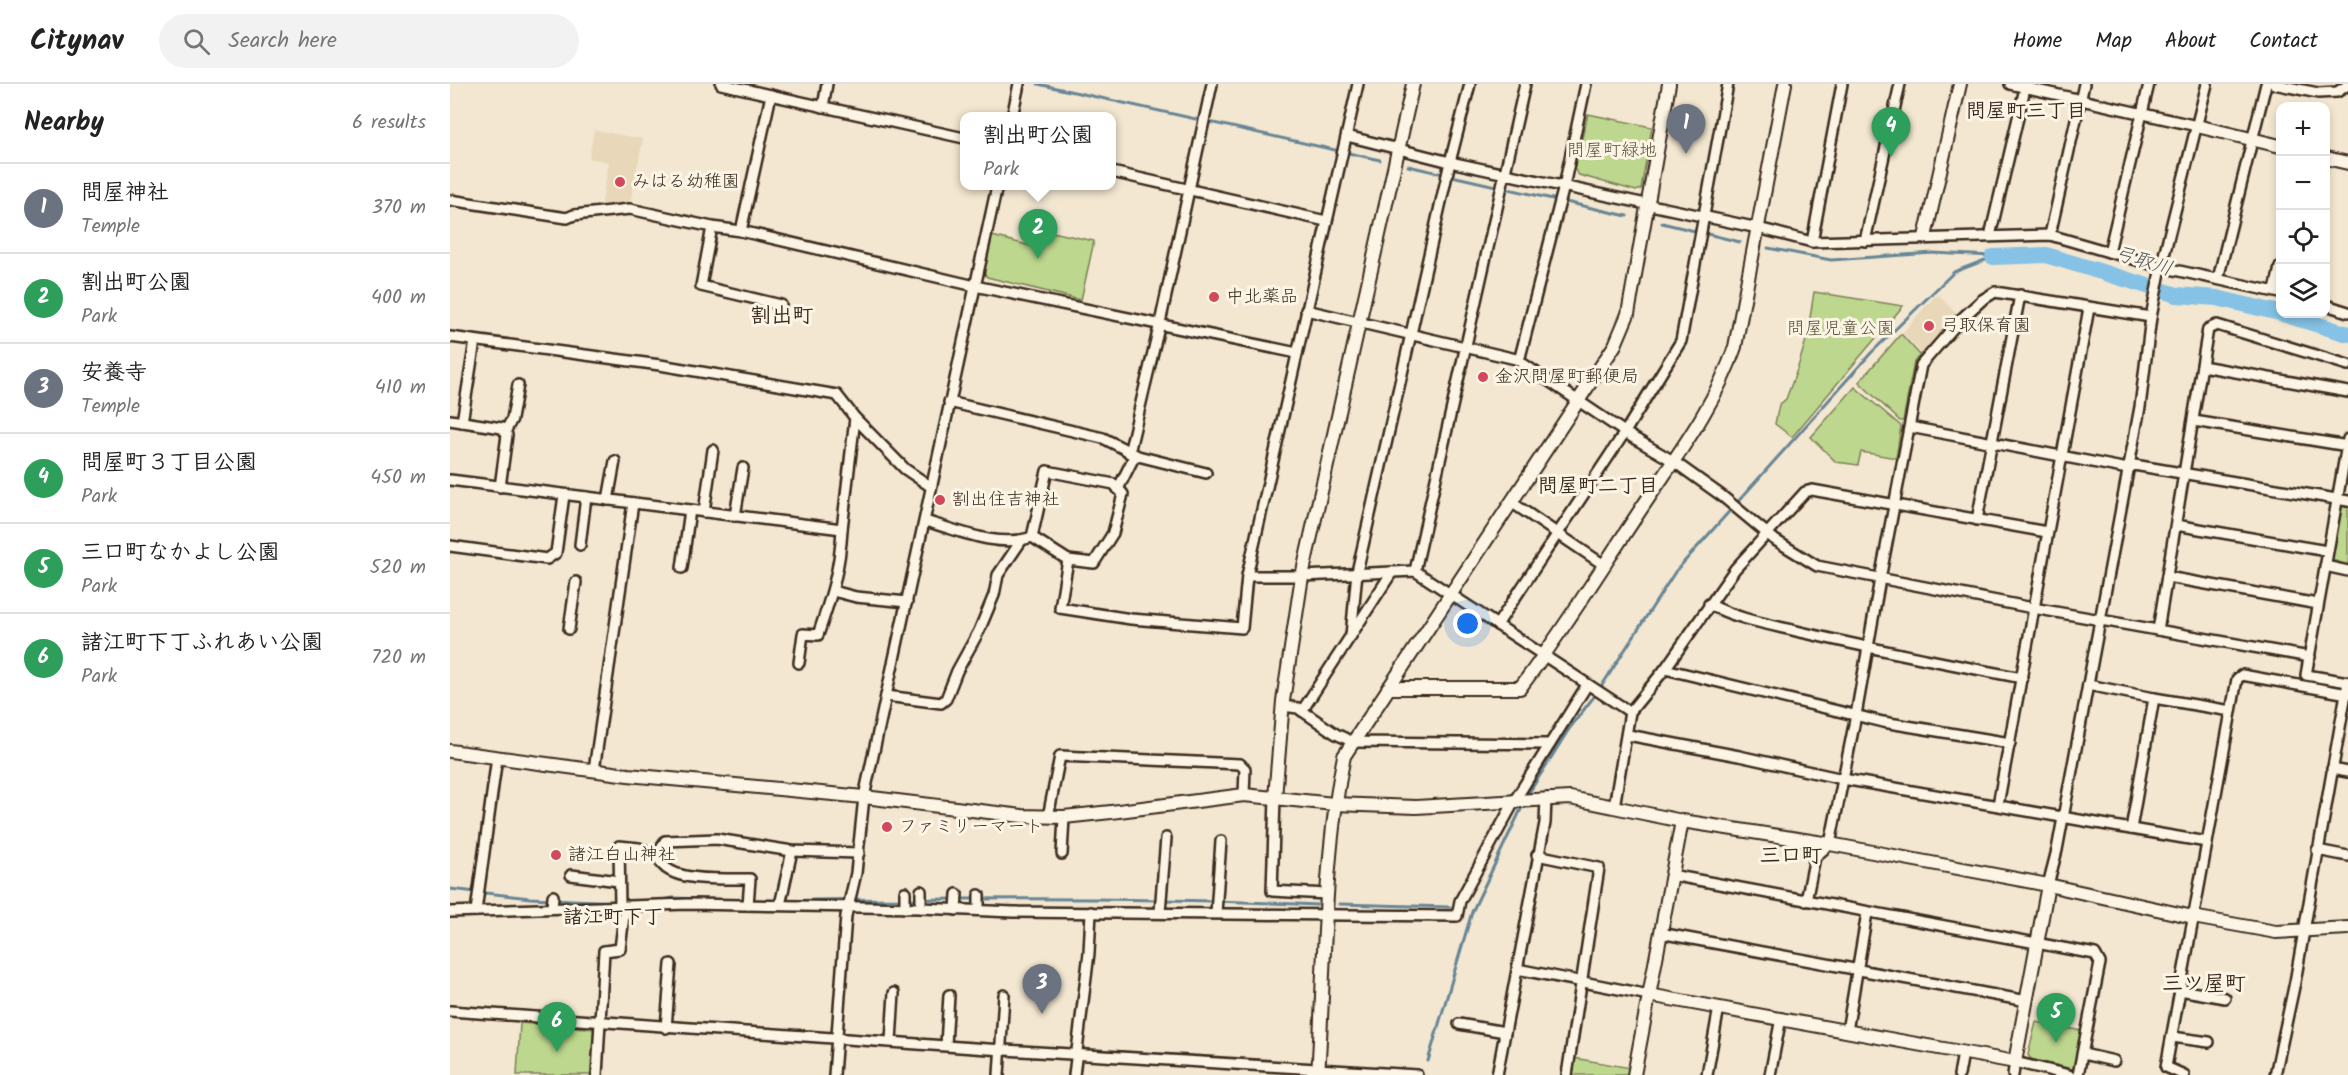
<!DOCTYPE html>
<html lang="en">
<head>
<meta charset="utf-8">
<style>
	body { margin:0; font-family:Kalam,"Klee One",sans-serif; background:#f2f2f2; color:#222 }
	.controls { position:absolute; right:18px; top:18px; display:grid; overflow:hidden; border-radius:12px; box-shadow:0 3px 9px #0003 }
	.controls button { width:54px; height:54px; display:grid; place-items:center; padding:0; border:0; border-bottom:2px solid #e0e0e0; background:#fff; color:#222; font:30px sans-serif }
	.you { position:absolute; left:1018px; top:540px; width:21px; height:21px; margin:-15px; border:4px solid #fff; border-radius:50%; background:#1a73e8; box-shadow:0 0 0 9px #1a73e833 }
	.badge { display:grid; place-items:center; width:39px; height:39px; border-radius:50%; background:#d1495b; color:#fff; font-size:20px; font-weight:700 }
	.pin { position:absolute; translate:-50% -50px; filter:drop-shadow(0 2px 3px #0008) }
	.pin::after { content:''; position:absolute; top:32px; width:21px; height:18px; background:inherit; clip-path:polygon(0 0,100% 0,50% 100%) }
	.popup { position:absolute; left:510px; top:28px; width:156px; height:78px; box-sizing:border-box; display:grid; place-content:center; border-radius:12px; background:#fff; filter:drop-shadow(0 2px 4px #0005); font-size:20px; white-space:nowrap; color:#767676 }
	.popup b { font-size:22px; color:#222 }
	.popup::after { content:''; position:absolute; left:50%; top:100%; margin-left:-12px; border:12px solid transparent; border-top-color:#fff }
	.list { margin:0; padding:0; list-style:none }
	h2 { display:flex; justify-content:space-between; align-items:center; height:78px; margin:0; padding:0 24px; font-size:26px }
	h2 small { font-size:20px; font-weight:400; color:#767676 }
	.list li { display:grid; grid-template-columns:39px 1fr auto; gap:18px; align-items:center; box-sizing:border-box; height:90px; padding:0 24px; border-top:2px solid #e0e0e0 }
	.list b { display:block; font-size:22px; white-space:nowrap }
	.list p { margin:0; font-size:20px; white-space:nowrap; color:#767676 }
	.list em { font-size:20px; font-style:normal; color:#767676 }
	.icon { flex:none; width:33px; height:33px; fill:none; stroke:currentColor; stroke-width:2; stroke-linecap:round; stroke-linejoin:round }
	.map { position:relative; flex:none; width:1898px; height:991px; overflow:hidden }
	header { display:flex; align-items:center; gap:36px; box-sizing:border-box; height:84px; padding:0 30px; background:#fff; border-bottom:2px solid #e0e0e0 }
	header strong { font-size:28px }
	nav { display:flex; gap:33px; margin-inline-start:auto; font-size:21px }
	.search { width:420px; height:54px; background:#f2f2f2; display:flex; align-items:center; gap:15px; box-sizing:border-box; padding:0 21px; border-radius:33px; color:#767676; font-size:22px }
	main { display:flex }
	aside { flex:1; background:#fff }
	.map>svg:first-child { display:block }
</style>
</head>
<body>
<header>
<strong>Citynav</strong>
<div class="search"><svg class="icon" aria-label="search" viewBox="0 0 24 24"><circle cx="10" cy="10" r="6"/><path d="M15 15l6 6"/></svg>Search here</div>
<nav><a>Home</a><a>Map</a><a>About</a><a>Contact</a></nav>
</header>
<main>
<aside>
<h2>Nearby<small>6 results</small></h2>
<ul class="list">
<li><span class="badge" style="background:#6b7280">1</span><div><b>問屋神社</b><p>Temple</p></div><em>370 m</em></li>
<li><span class="badge" style="background:#2e9e5b">2</span><div><b>割出町公園</b><p>Park</p></div><em>400 m</em></li>
<li><span class="badge" style="background:#6b7280">3</span><div><b>安養寺</b><p>Temple</p></div><em>410 m</em></li>
<li><span class="badge" style="background:#2e9e5b">4</span><div><b>問屋町３丁目公園</b><p>Park</p></div><em>450 m</em></li>
<li><span class="badge" style="background:#2e9e5b">5</span><div><b>三口町なかよし公園</b><p>Park</p></div><em>520 m</em></li>
<li><span class="badge" style="background:#2e9e5b">6</span><div><b>諸江町下丁ふれあい公園</b><p>Park</p></div><em>720 m</em></li>
</ul>
</aside>
<div class="map">
<svg width="1898" height="991" viewBox="0 0 1898 991">
	<rect width="100%" height="100%" fill="#f3e7d1"/>
	<filter id="ink" filterUnits="userSpaceOnUse"><feTurbulence type="fractalNoise" baseFrequency=".0167" numOctaves="2"/><feDisplacementMap in="SourceGraphic" scale="12" xChannelSelector="R" yChannelSelector="G"/><feConvolveMatrix kernelMatrix="1 2 1 2 8 2 1 2 1" color-interpolation-filters="sRGB"/></filter>
	<g filter="url(#ink)">
		<g fill="#e8d7b9">
			<polygon points="144,46 193,55 180,119 151,123 159,78 139,74"/>
			<polygon points="1489,211 1509,233 1473,271 1452,249 1483,214"/>
		</g>
		<g fill="#bdd78e" stroke="#7c8056" stroke-width="1.5">
			<polygon points="1138,30 1202,43 1191,105 1186,107 1129,91 1124,85"/>
			<polygon points="584,144 644,157 631,216 537,193 533,187 542,152 581,162"/>
			<polygon points="1364,208 1453,222 1342,353 1325,340 1329,321 1336,315 1348,283 1357,253"/>
			<polygon points="1451,250 1470,271 1464,278 1453,337 1450,337 1409,298"/>
			<polygon points="1405,303 1451,342 1446,374 1411,368 1408,381 1386,378 1361,353"/>
			<polygon points="1892,421 1898,422 1898,481 1882,476 1882,470"/>
			<polygon points="1586,938 1633,947 1627,982 1622,985 1581,975 1578,971"/>
			<polygon points="70,939 146,945 144,991 67,991"/>
			<polygon points="1124,974 1181,984 1180,991 1121,991"/>
		</g>
		<g fill="none" stroke-linecap="round" stroke-linejoin="round">
			<g stroke="#678595" stroke-width="3">
				<polyline points="588,0 930,76"/>
				<polyline points="958,82 1177,132"/>
				<polyline points="1212,139 1290,158"/>
				<polyline points="1318,164 1381,176 1483,169 1542,172"/>
				<polyline points="1077,712 1119,645 1149,606 1225,488 1421,269 1504,188 1543,173"/>
				<polyline points="0,805 80,814 166,818"/>
				<polyline points="205,817 223,814 312,817"/>
				<path d="M340 817C394 814 448 816 503 815 625 814 746 815 867 821"/>
				<polyline points="889,820 1000,823"/>
				<polyline points="978,977 1022,828 1073,721"/>
			</g>
			<g stroke="#85c2e5" stroke-width="16">
				<polyline points="1543,173 1596,171 1727,211 1767,214 1830,229"/>
				<polyline points="1833,230 1898,250"/>
			</g>
			<defs>
				<g id="minor">
					<polyline points="271,0 514,54"/>
					<polyline points="1560,0 1747,42"/>
					<polyline points="1824,0 1868,9 1887,8 1898,1"/>
					<polyline points="373,23 377,0"/>
					<polyline points="562,33 569,0"/>
					<polyline points="897,52 1000,78 1308,144 1362,158 1600,151 1711,183 1830,209"/>
					<polyline points="662,88 876,137"/>
					<polyline points="0,116 117,134 124,131 180,125 262,143 291,147 525,202 847,269"/>
					<polyline points="262,143 251,202 331,221"/>
					<polyline points="291,147 321,11"/>
					<polyline points="1600,151 1634,0"/>
					<polyline points="1540,152 1576,0"/>
					<polyline points="1415,157 1450,0"/>
					<polyline points="1362,158 1392,0"/>
					<polyline points="1659,168 1699,0"/>
					<polyline points="1768,195 1816,0"/>
					<polyline points="1825,207 1830,183"/>
					<polyline points="1876,221 1898,228"/>
					<polyline points="856,226 1066,275 1182,353 1223,377 1272,412 1325,456 1367,482 1583,524 1860,573"/>
					<polyline points="0,253 210,281 387,311 405,334 455,385 480,402"/>
					<polyline points="1069,277 1114,102 1136,0"/>
					<polyline points="1752,282 1898,308"/>
					<polyline points="499,318 653,354 688,372 756,389"/>
					<polyline points="0,336 52,344 57,351 50,403"/>
					<polyline points="1744,337 1898,362"/>
					<polyline points="12,338 25,257"/>
					<polyline points="1460,343 1678,385 1684,381 1898,417"/>
					<polyline points="55,348 62,335 68,301"/>
					<polyline points="1898,355 1856,591 1898,598"/>
					<polyline points="679,369 710,239 762,0"/>
					<polyline points="0,396 392,445 405,334"/>
					<polyline points="668,405 685,371"/>
					<polyline points="158,416 165,377"/>
					<polyline points="1061,418 1154,481"/>
					<polyline points="254,428 263,366"/>
					<polyline points="285,432 293,384"/>
					<polyline points="1527,436 1570,211"/>
					<path d="M475 437C507 446 549 465 582 453L618 476 610 524 681 535 792 544 797 492 908 0"/>
					<polyline points="1726,441 1877,467"/>
					<polyline points="582,453 597,387 664,400 673,410 663,449 644,479 618,476"/>
					<polyline points="130,461 136,413"/>
					<polyline points="0,462 97,475 106,469 114,411"/>
					<polyline points="1875,482 1898,487"/>
					<polyline points="232,484 240,426"/>
					<polyline points="965,487 1075,0"/>
					<polyline points="797,492 852,492 965,487 1180,628"/>
					<polyline points="1717,493 1868,520"/>
					<polyline points="383,507 406,513 457,518"/>
					<path d="M1259 520C1288 536 1323 541 1355 549 1427 566 1499 580 1572 594"/>
					<polyline points="1047,541 1175,348 1231,257 1278,0"/>
					<polyline points="119,545 126,498"/>
					<polyline points="1708,546 1758,245 1767,241 1898,281"/>
					<polyline points="901,552 907,488 1000,78 1020,0"/>
					<path d="M349 579 353 550 368 551C381 513 390 486 392 445"/>
					<polyline points="1215,585 1433,638 1560,659"/>
					<polyline points="436,612 491,619 496,615 507,587 529,547 544,511 548,491 571,457"/>
					<polyline points="1704,614 1781,627"/>
					<polyline points="833,622 848,624 886,650 903,658 1100,660"/>
					<polyline points="852,627 942,488"/>
					<polyline points="1178,651 1289,672 1393,695 1681,745 1704,614 1638,601"/>
					<polyline points="1882,685 1898,688"/>
					<polyline points="144,686 183,419"/>
					<polyline points="825,714 822,807 877,810"/>
					<polyline points="1548,721 1639,224"/>
					<polyline points="1164,723 1180,628 1215,585 1285,485 1355,408 1362,406 1597,448"/>
					<polyline points="598,733 610,672 790,680 795,685 794,711"/>
					<polyline points="1681,745 1757,758"/>
					<polyline points="1867,766 1898,772"/>
					<polyline points="612,770 614,733"/>
					<path d="M208 771C213 801 276 794 300 795L298 821"/>
					<polyline points="1087,771 1149,784 1117,991"/>
					<polyline points="121,791 169,797"/>
					<polyline points="1221,791 1645,870 1650,879 1628,991"/>
					<polyline points="1598,801 1607,766 1690,323 1701,233 1711,183 1757,0"/>
					<polyline points="1356,817 1365,773 1380,760 1406,631 1430,495 1471,281 1510,236 1532,216 1545,208 1701,233"/>
					<polyline points="330,821 342,767"/>
					<polyline points="170,823 169,762 189,764 208,771 215,757 267,755 342,767 409,769"/>
					<polyline points="102,824 103,812"/>
					<polyline points="455,824 455,808"/>
					<polyline points="471,824 471,807"/>
					<polyline points="506,826 507,810"/>
					<polyline points="529,826 529,811"/>
					<polyline points="26,827 47,673"/>
					<polyline points="0,828 238,820 471,824 563,828 1007,832 1010,817 1065,716 1137,601"/>
					<polyline points="710,828 716,754"/>
					<polyline points="766,829 771,757"/>
					<polyline points="1210,849 1577,917"/>
					<polyline points="1067,885 1199,911"/>
					<polyline points="1730,906 1775,914"/>
					<polyline points="0,927 538,965 967,991"/>
					<polyline points="1009,940 1055,948"/>
					<polyline points="216,944 221,880"/>
					<polyline points="1397,947 1417,829"/>
					<polyline points="1722,953 1759,958"/>
					<polyline points="441,957 444,909"/>
					<polyline points="496,961 499,911"/>
					<polyline points="1633,970 1664,977"/>
					<polyline points="147,991 154,867 170,865 175,823"/>
					<polyline points="384,991 396,832 406,789 414,713 547,102"/>
					<polyline points="549,991 554,911"/>
					<polyline points="624,991 639,869 641,828"/>
					<polyline points="1047,991 1095,739 1096,714"/>
					<polyline points="1257,991 1269,923"/>
					<polyline points="1320,991 1331,934"/>
					<polyline points="1509,991 1513,969"/>
					<polyline points="1563,991 1565,978 1619,991"/>
					<polyline points="1734,991 1716,983 1787,595 1792,591 1898,610"/>
					<polyline points="1825,991 1845,898 1898,598"/>
				</g>
				<g id="tertiary">
					<polyline points="1747,42 1830,62"/>
					<polyline points="1876,74 1898,79"/>
					<polyline points="1475,153 1510,0"/>
					<path d="M938 604H1070C1113 547 1151 485 1191 425 1225 374 1265 322 1285 263L1335 0"/>
					<polyline points="0,667 178,691 414,713 572,732 614,733 661,728 794,711 884,720 966,723 1120,714 1232,737 1380,760 1598,801 1743,833 1826,848 1898,844"/>
					<polyline points="825,714 833,617 852,492 963,0"/>
					<polyline points="1199,911 1565,978 1598,801"/>
					<path d="M868 991C875 885 873 777 894 672L1165 261 1178 230 1219 0"/>
					<polyline points="1184,991 1232,737"/>
				</g>
			</defs>
			<use href="#minor" stroke="#3b2a1e" stroke-width="14"/>
			<use href="#tertiary" stroke="#3b2a1e" stroke-width="16"/>
			<use href="#minor" stroke="#fcf5e5" stroke-width="9"/>
			<use href="#tertiary" stroke="#fcf5e5" stroke-width="12"/>
		</g>
	</g>
	<g fill="#d1495b" stroke="#fcf5e5" stroke-width="2">
		<circle cx="170" cy="98" r="6"/>
		<circle cx="764" cy="213" r="6"/>
		<circle cx="1479" cy="242" r="6"/>
		<circle cx="1033" cy="293" r="6"/>
		<circle cx="490" cy="416" r="6"/>
		<circle cx="437" cy="743" r="6"/>
		<circle cx="106" cy="771" r="6"/>
	</g>
	<g text-anchor="middle" dominant-baseline="central" stroke-width="6" stroke-linejoin="round" paint-order="stroke">
		<g font-size="18" fill="#5c553a" stroke="#fcf5e5">
			<text x="1162" y="67">問屋町緑地</text>
			<text x="1391" y="245">問屋児童公園</text>
		</g>
		<g font-size="18" fill="#3b2a1e" stroke="#fcf5e5" text-anchor="start">
			<text x="182" y="98">みはる幼稚園</text>
			<text x="776" y="213">中北薬品</text>
			<text x="1491" y="242">弓取保育園</text>
			<text x="1045" y="293">金沢問屋町郵便局</text>
			<text x="502" y="416">割出住吉神社</text>
			<text x="449" y="743">ファミリーマート</text>
			<text x="118" y="771">諸江白山神社</text>
		</g>
		<g font-size="20" font-weight="bold" fill="#3b2a1e" stroke="#fcf5e5">
			<text x="1576" y="28">問屋町三丁目</text>
			<text x="1148" y="403">問屋町二丁目</text>
			<text x="163" y="834">諸江町下丁</text>
		</g>
		<g font-size="20" font-style="italic" fill="#51585a" stroke="#fcf5e5">
			<text transform="translate(1693 178) rotate(17)">弓取川</text>
		</g>
		<g font-size="21" font-weight="bold" fill="#3b2a1e" stroke="#fcf5e5">
			<text x="332" y="232">割出町</text>
			<text x="1341" y="772">三口町</text>
			<text x="1754" y="900">三ツ屋町</text>
		</g>
	</g>
</svg>
<div class="controls">
<button>+</button>
<button>−</button>
<button><svg class="icon" aria-label="locate" viewBox="0 0 24 24"><circle cx="12" cy="12" r="6"/><path d="M12 2v4M12 18v4M2 12h4M18 12h4"/></svg></button>
<button><svg class="icon" aria-label="layers" viewBox="0 0 24 24"><path d="M12 4l9 5-9 5-9-5zM3 14l9 5 9-5"/></svg></button>
</div>
<div class="you"></div>
<div class="pin badge" style="left:1236px;top:70px;background:#6b7280">1</div>
<div class="pin badge" style="left:588px;top:175px;background:#2e9e5b">2</div>
<div class="popup"><b>割出町公園</b>Park</div>
<div class="pin badge" style="left:592px;top:930px;background:#6b7280">3</div>
<div class="pin badge" style="left:1441px;top:73px;background:#2e9e5b">4</div>
<div class="pin badge" style="left:1606px;top:959px;background:#2e9e5b">5</div>
<div class="pin badge" style="left:107px;top:968px;background:#2e9e5b">6</div>
</div>
</main>
</body>
</html>
